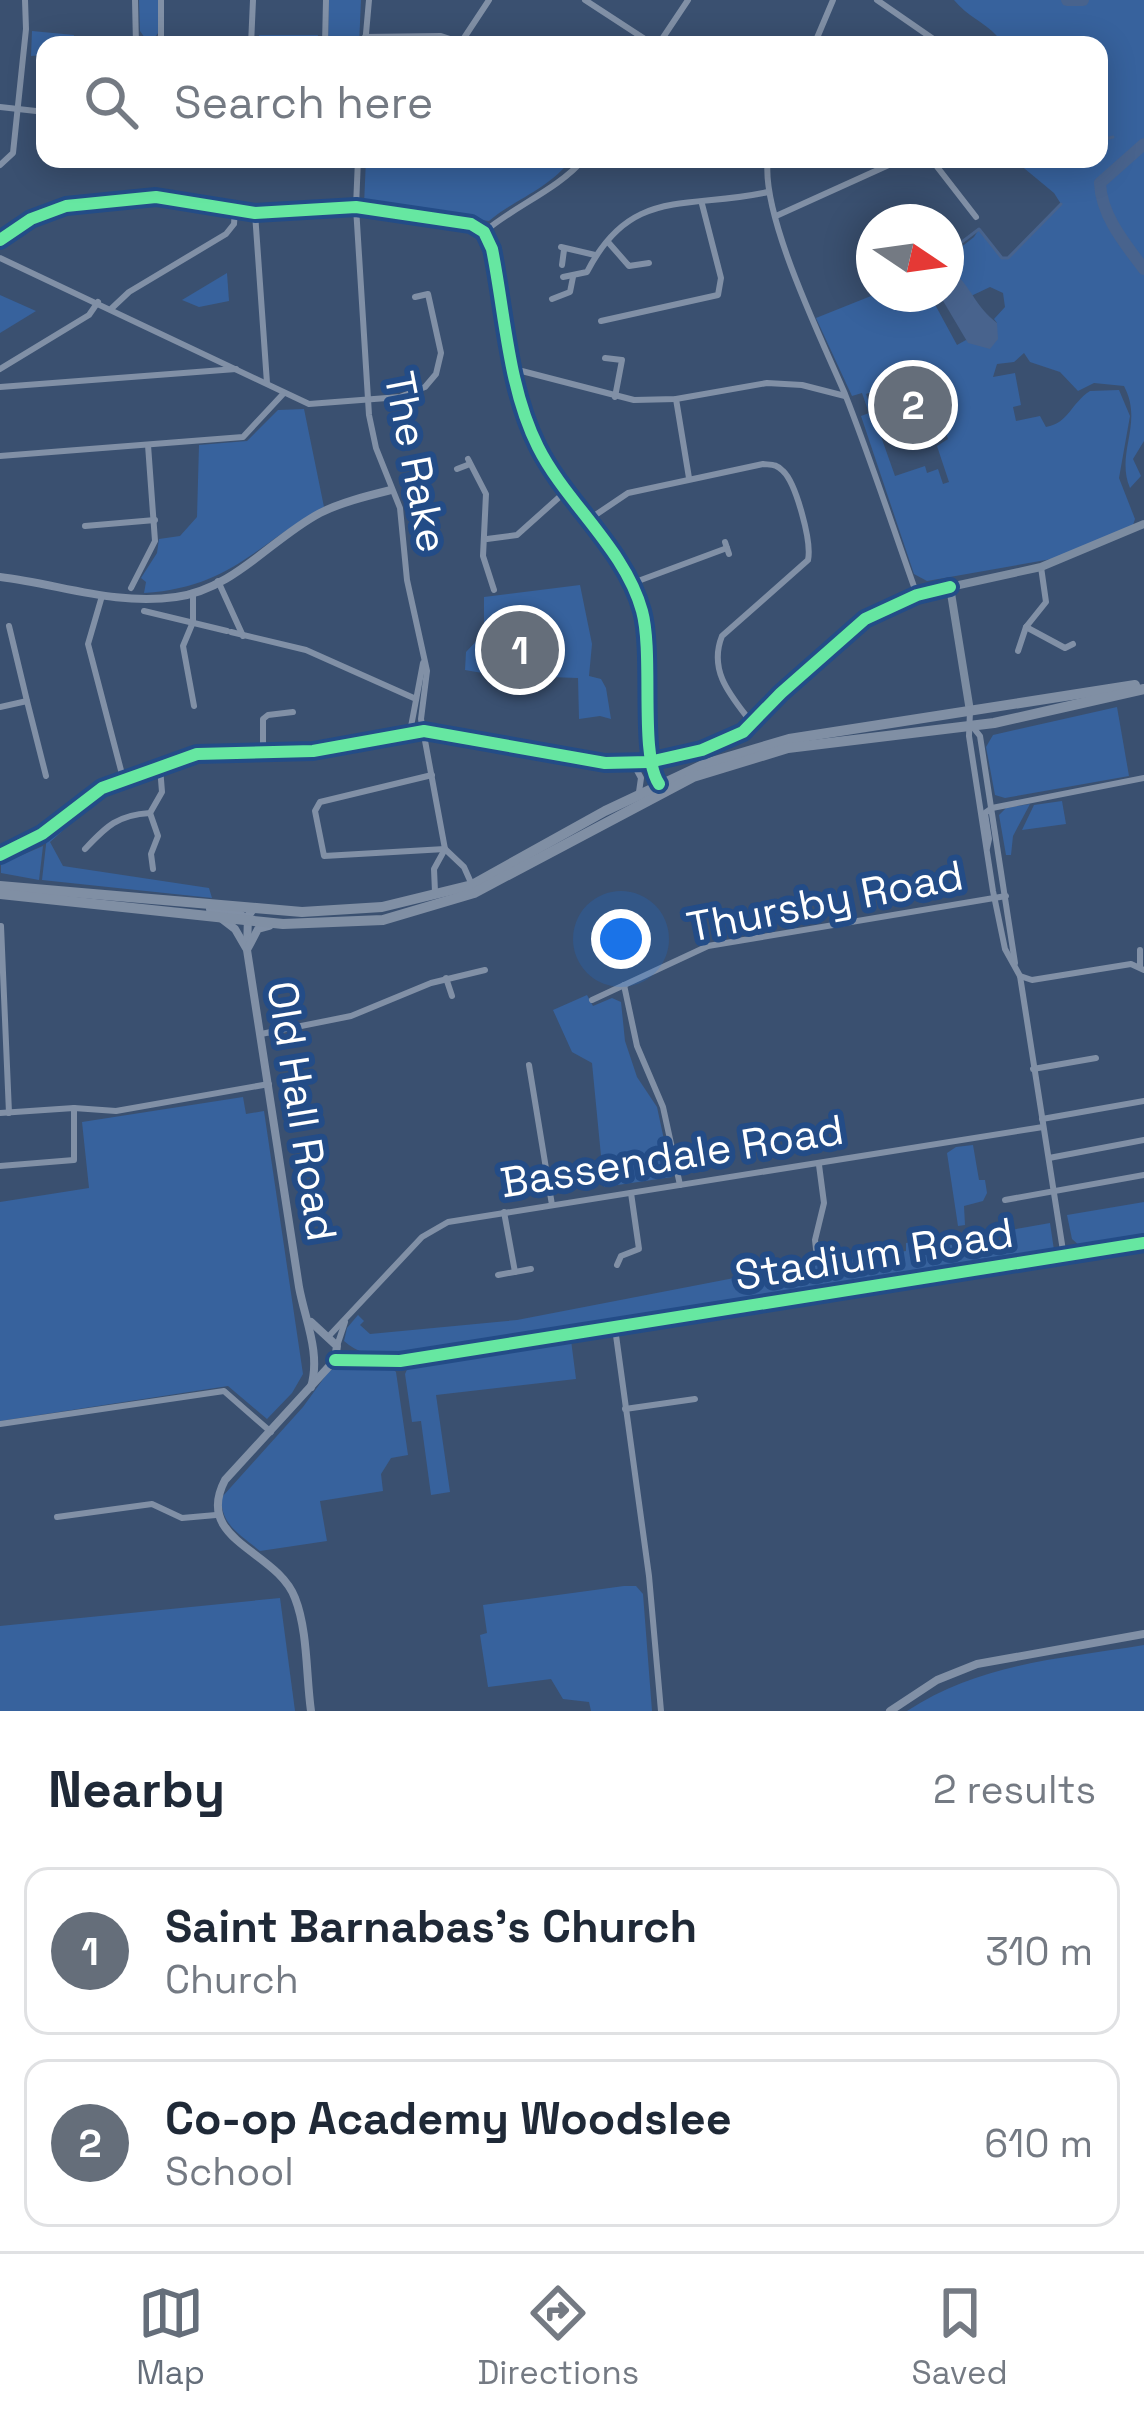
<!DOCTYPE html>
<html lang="en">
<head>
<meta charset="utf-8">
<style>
	body { margin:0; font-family:"Space Grotesk",sans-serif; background:#f2f2f3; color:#1f2937 }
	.compass { position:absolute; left:856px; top:204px; width:108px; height:108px; border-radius:50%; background:#fff; box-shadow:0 6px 30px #0003; rotate:103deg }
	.you { position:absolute; left:621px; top:939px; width:42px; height:42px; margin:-30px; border:9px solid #fff; border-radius:50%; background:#1a73e8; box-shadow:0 0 0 18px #1a73e833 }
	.badge { display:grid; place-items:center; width:78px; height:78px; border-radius:50%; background:#656e7a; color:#fff; font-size:39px; font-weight:700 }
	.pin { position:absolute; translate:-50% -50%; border:6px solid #fff; box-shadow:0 3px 12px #0006 }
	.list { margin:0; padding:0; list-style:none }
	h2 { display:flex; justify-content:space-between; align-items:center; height:156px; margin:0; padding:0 48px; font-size:51px }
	h2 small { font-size:39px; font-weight:400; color:#747a83 }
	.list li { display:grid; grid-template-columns:78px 1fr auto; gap:36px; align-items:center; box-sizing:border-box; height:168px; margin:0 24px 24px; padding:0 24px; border:3px solid #e0e1e3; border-radius:24px }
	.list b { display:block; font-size:45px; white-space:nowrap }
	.list p { margin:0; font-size:39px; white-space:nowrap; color:#747a83 }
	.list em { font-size:39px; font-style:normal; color:#747a83 }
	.icon { flex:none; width:66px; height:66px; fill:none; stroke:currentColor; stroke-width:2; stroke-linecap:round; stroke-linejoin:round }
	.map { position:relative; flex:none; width:1144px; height:1711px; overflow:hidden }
	.search { position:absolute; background:#fff; box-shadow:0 6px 30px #0003; left:36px; right:36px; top:36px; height:132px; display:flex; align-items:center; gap:30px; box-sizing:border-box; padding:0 42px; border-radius:24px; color:#747a83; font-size:45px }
	.sheet { height:540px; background:#fff }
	nav { display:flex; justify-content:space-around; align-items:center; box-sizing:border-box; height:168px; border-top:3px solid #e0e1e3; background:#fff; font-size:33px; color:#747a83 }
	nav a { display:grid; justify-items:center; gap:6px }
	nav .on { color:#656e7a }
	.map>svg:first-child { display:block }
</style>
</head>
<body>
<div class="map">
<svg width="1144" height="1711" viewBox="0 0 1144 1711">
	<rect width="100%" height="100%" fill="#3a5070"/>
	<g fill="#37629d" fill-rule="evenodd">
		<polygon points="139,0 159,0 159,32 154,38 145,38 140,31"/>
		<polygon points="329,0 361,0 359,45 328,45"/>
		<path d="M954 0H1144V441L1133 459 1141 476 1130 488C1115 453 1144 424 1124 386L1094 383 1078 391 1060 372 1030 362 1024 353 1014 362 997 364 993 377 1015 373 1021 405 1013 407 1016 421 1040 416 1046 427C1069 423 1071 403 1090 391L1119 390 1130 416 1119 478 1135 519 1133 525 1057 558 927 581 914 574 861 416 869 413 862 393 852 396 816 318 876 294H937L932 299 957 345 966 340 984 346 997 323 994 319 1005 307 1003 293 990 287 971 296 956 274 946 280V259L974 237 979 229 1002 258H1008L1061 204 1054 193 1013 159H1099V45H995L997 36C983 21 968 17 954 0ZM931 370 950 419 943 422 948 439 937 446 949 482 943 484 938 469 927 473 925 466 895 476 866 394Z"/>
		<polygon points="32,31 74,35 73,45 45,45 45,55 31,56"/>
		<polygon points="259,35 318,35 317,45 259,45"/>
		<path d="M366 159H571C551 188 515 199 489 221L364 205Z"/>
		<polygon points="227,273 229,301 199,307 182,300"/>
		<polygon points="0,295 36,311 0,333"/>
		<path d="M304 409 324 507C255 545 231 587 144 593L146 582 141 578 157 553 159 539 180 536 197 517 199 445 247 441 278 410Z"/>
		<polygon points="580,585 592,644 589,676 601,679 606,688 611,719 600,716 579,719 578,678 494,675 465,670 466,652 484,633 484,597"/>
		<polygon points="1117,707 1129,776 1005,798 995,795 986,747 993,735"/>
		<polygon points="1062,801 1066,824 1022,830 1034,805"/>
		<polygon points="1030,804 1013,836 1011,855 1006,855 999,815 1006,808"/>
		<polygon points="75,815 78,817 50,842 63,866 209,888 212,898 42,880 47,836"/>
		<polygon points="43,846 39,880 1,873 1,864"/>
		<polygon points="587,995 593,1006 612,998 621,1002 625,1041 637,1077 657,1107 672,1177 604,1187 592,1063 572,1052 553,1010"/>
		<polygon points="243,1097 246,1114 264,1111 303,1374 292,1393 267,1419 228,1386 0,1421 0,1202 89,1188 82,1122"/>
		<polygon points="973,1145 979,1180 985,1180 987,1193 983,1201 964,1206 965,1225 958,1226 947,1153 956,1147"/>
		<polygon points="1144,1202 1144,1235 1080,1246 1072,1239 1067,1215"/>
		<path d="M1050 1223 1054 1250 422 1352C393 1356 368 1362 344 1341L347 1328 358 1315 364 1321 360 1325 370 1334 517 1320 760 1273 906 1251V1243L934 1238C956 1251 980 1246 1003 1241L1011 1230Z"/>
		<polygon points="571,1340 576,1379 436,1395 450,1492 431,1495 421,1421 412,1422 405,1374 409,1365"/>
		<path d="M349 1363 366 1368H392L396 1372 408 1455 391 1458 381 1474 383 1491 320 1501 327 1541 260 1551C241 1535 219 1524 222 1497L303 1407 329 1371Z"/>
		<polygon points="624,1586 636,1586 643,1594 652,1711 591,1711 589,1702 563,1699 551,1679 488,1687 480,1635 487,1633 483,1605"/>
		<polygon points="280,1598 295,1711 0,1711 0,1626"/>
		<path d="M1144 1645V1711H907C981 1663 1059 1659 1144 1645Z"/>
	</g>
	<path fill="#48638d" d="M956 274C973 291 976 307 997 323L998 339 990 349 968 343 939 294H946V280Z"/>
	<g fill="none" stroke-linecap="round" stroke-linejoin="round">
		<g stroke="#48638d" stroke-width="3">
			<polyline points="1102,131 1105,139 1113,137"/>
			<polyline points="946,254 979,229 1002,258 1008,258 1061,204"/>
		</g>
		<g stroke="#48638d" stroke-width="12">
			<polyline points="1067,0 1083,0"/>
			<path d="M1144 144 1100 183C1101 215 1125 244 1144 269"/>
		</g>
		<g stroke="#8190a6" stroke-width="6">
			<polyline points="135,0 136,45"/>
			<polyline points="161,0 161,45"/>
			<polyline points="585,0 654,45"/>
			<polyline points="877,0 942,45"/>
			<polyline points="365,37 441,36 468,45"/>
			<polyline points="462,41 489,0"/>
			<polyline points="136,42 161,41"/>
			<polyline points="251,45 253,0"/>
			<polyline points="325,45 326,0"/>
			<polyline points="365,45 369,0"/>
			<polyline points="658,45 688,0"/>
			<polyline points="814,45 833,0"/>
			<polyline points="0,107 45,112"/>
			<polyline points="358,159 356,207 369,415 376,448 400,508 407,580 427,671 421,719 445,849 464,867 472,885"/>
			<path d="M768 159C760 214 822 340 845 394 871 460 893 528 917 595"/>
			<polyline points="931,159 976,217"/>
			<polyline points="0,165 13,153 26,29 25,0"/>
			<polyline points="255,213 267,383"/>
			<polyline points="776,216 902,159"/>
			<path d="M484 232C516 205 557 190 584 159"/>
			<path d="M0 240 31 219 66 206 156 197 255 213 356 207 471 224 484 232 492 249C505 313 508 388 538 447 566 503 625 549 642 611 654 655 639 755 659 784"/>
			<polyline points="608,242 629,266 649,263"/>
			<polyline points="561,247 595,255"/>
			<polyline points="0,258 309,404 400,397 425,387 436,374 441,353 428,294 415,297"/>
			<polyline points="562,265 564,250"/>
			<path d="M563 277 587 272C631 186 687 210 768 192"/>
			<polyline points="552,299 570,292 573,277"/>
			<polyline points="112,308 129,292 226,234 234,224 235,210"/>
			<polyline points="601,321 718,295 721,278 702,204"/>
			<polyline points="605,358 622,360 615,397"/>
			<polyline points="0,369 89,315 98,302"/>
			<polyline points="514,369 634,400 676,399 767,383 802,385 845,396"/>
			<polyline points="0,387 236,369"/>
			<polyline points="676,399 689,478"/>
			<polyline points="0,456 243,437 283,394"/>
			<polyline points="468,459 486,494 483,556 494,590"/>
			<polyline points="457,469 470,464"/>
			<path d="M588 520 628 493 763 464C773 465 776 464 783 471 796 483 812 542 808 560L722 636C708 671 731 696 751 722"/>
			<polyline points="85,526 155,520"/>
			<polyline points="487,539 517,535 565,492"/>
			<polyline points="725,542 729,554"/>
			<polyline points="218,581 243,636"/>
			<polyline points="630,584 727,548"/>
			<polyline points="131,588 155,541 148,445"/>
			<polyline points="193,594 193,622 183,646 194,706"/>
			<polyline points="102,596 88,644 123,778"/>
			<polyline points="144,611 227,631"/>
			<polyline points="9,626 27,701"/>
			<polyline points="1026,627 1065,648 1073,644"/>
			<polyline points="231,632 306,650 416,699"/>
			<polyline points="1018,651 1026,627 1046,602 1041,567"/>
			<polyline points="0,707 27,701 46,776"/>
			<polyline points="970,711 969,736 993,891 1005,949 1020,976 1064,1257"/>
			<polyline points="972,726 980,736 1015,963"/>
			<polyline points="410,732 423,663"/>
			<polyline points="263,751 263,719 268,715 293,712"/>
			<polyline points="633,763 641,778 639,792"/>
			<polyline points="432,775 320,802 315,811 324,856 445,849"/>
			<polyline points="992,808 1144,778"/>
			<polyline points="150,813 158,836 151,854 153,869"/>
			<polyline points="987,848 989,839 985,813 992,808"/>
			<path d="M85 849C105 828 116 815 150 813L162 792 160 767"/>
			<polyline points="435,892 434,869 445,849"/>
			<polyline points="1,926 9,1113"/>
			<polyline points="1140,966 1140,950"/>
			<polyline points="1020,976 1032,980 1131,964 1144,970"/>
			<polyline points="446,978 452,996"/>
			<polyline points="624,985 637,1046 663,1107 680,1185"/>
			<polyline points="592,1000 708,946 1006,896"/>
			<polyline points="261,1034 351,1016 431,983 485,970"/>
			<polyline points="529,1065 552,1205"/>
			<polyline points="1033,1069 1096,1058"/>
			<polyline points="0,1113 74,1108 116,1111 269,1084"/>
			<polyline points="1042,1119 1144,1101"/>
			<polyline points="1049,1158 1144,1140"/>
			<polyline points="0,1166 74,1160 74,1108"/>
			<polyline points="1005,1200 1144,1175"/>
			<polyline points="504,1212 515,1272"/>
			<polyline points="817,1258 815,1240 824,1203 819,1165"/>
			<polyline points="617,1265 621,1256 639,1249 631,1193"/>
			<polyline points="498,1275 531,1269"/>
			<polyline points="615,1328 649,1576 661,1711"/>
			<polyline points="328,1337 422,1237 448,1222 1043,1127"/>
			<polyline points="337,1346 345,1322"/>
			<polyline points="625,1409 695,1399"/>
			<polyline points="0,1424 224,1391 271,1432"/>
			<polyline points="57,1517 152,1504 182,1518 216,1515"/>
		</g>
		<g stroke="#8190a6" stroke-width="8">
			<path d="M0 577C59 584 116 606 176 597 234 589 271 539 320 513 342 502 367 496 391 490"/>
			<polyline points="0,855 42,834 102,788 197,754 313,751 424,731 605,763 649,762 702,750 743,732 781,693 865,619 917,595 950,587"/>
			<path d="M254 908 248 916 247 950 299 1287C305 1320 321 1353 311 1387"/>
			<polyline points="210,909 237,912 247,919"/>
			<polyline points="222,919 235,929 246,948"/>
			<polyline points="248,948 258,929 269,926"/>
			<polyline points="311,1322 337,1346 335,1359"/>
			<polyline points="335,1360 400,1361 1144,1243"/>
			<path d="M311 1711C306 1676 308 1631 295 1598 277 1550 193 1541 225 1480L334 1361"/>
			<polyline points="890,1711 937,1680 977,1664 1144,1634"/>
		</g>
		<polyline stroke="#7c8ca1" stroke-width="8" points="970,711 950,587 1041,567 1144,524"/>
		<g stroke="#808fa4" stroke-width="10">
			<polyline points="0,886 302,912 382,907 472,885 605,811 705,764 789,739 1135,685"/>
			<polyline points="0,894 283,924 383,920 474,893 693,777 788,748 994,723 1144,689"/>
		</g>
		<defs>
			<g id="cycleway">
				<path d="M0 240 31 219 66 206 156 197 255 213 356 207 471 224 484 232 492 249C505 313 508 388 538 447 566 503 625 549 642 611 654 655 639 755 659 784"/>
				<polyline points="0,855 42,834 102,788 197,754 313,751 424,731 605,763 649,762 702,750 743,732 781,693 865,619 917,595 950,587"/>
				<polyline points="335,1360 400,1361 1144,1243"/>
			</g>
		</defs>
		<use href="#cycleway" stroke="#234c87" stroke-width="20"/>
		<use href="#cycleway" stroke="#66e7a1" stroke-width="12"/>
	</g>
	<g text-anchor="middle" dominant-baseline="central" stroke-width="12" stroke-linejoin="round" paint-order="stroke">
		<g font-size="42" fill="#fff" stroke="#234c87">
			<text transform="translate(416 462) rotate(79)">The Rake</text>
			<text transform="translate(825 901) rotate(-11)">Thursby Road</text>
			<text transform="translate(302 1111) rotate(81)">Old Hall Road</text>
			<text transform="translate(672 1156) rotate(-9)">Bassendale Road</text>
			<text transform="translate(874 1254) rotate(-9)">Stadium Road</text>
		</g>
	</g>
</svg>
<svg class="compass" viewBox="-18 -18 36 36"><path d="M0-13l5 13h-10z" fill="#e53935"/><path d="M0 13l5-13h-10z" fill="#747a83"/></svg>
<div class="you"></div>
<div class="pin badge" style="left:520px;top:650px">1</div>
<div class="pin badge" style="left:913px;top:405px">2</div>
<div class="search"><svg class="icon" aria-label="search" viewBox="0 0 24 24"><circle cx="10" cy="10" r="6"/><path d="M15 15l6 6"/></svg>Search here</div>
</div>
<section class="sheet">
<h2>Nearby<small>2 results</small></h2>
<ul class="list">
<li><span class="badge">1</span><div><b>Saint Barnabas's Church</b><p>Church</p></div><em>310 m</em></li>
<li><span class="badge">2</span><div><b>Co-op Academy Woodslee</b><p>School</p></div><em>610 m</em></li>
</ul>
</section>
<nav>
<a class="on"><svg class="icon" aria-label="map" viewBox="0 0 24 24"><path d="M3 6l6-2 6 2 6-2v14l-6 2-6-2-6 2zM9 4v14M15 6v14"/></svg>Map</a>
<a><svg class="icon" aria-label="directions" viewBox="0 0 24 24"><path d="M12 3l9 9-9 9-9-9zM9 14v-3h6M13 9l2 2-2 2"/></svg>Directions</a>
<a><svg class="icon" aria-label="saved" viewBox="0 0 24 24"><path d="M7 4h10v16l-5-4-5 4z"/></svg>Saved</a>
</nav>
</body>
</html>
